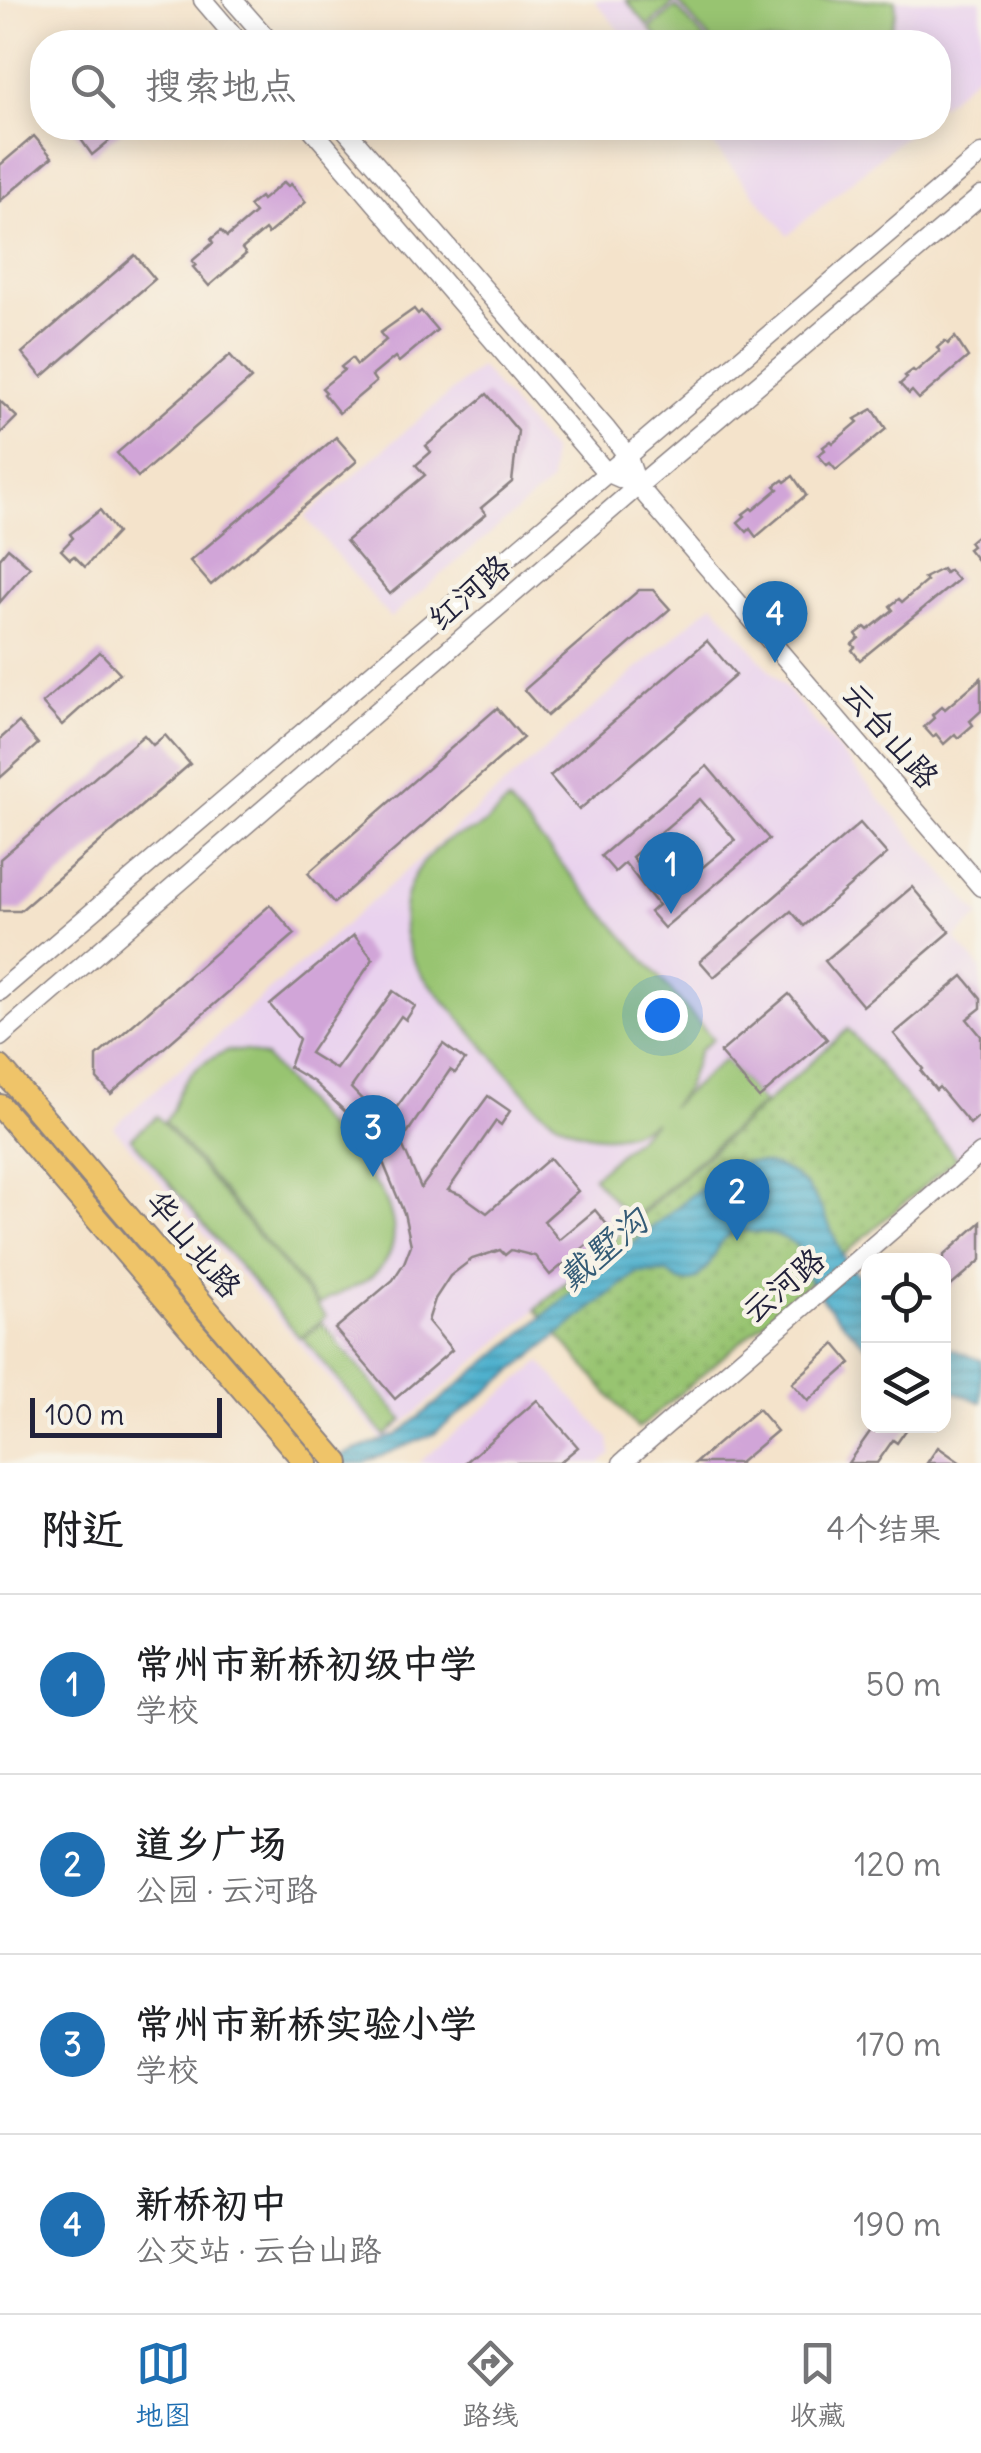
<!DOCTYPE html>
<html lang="zh">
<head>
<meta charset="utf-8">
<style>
	body { margin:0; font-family:Delius,"LXGW WenKai TC",sans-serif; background:#f6f6f6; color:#202124 }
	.controls { position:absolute; right:30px; bottom:30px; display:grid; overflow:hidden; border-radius:20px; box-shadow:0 5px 25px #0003 }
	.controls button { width:90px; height:90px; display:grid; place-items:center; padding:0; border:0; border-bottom:2px solid #e0e0e0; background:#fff; color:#202124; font:50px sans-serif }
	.scale { position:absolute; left:30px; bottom:25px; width:192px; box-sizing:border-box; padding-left:10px; border:5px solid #22223b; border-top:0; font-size:28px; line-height:35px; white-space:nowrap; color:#22223b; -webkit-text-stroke:8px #f7f3e8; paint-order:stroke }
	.you { position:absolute; left:662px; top:1015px; width:35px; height:35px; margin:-25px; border:8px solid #fff; border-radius:50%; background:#1a73e8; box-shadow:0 0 0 15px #1a73e833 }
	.badge { display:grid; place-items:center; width:65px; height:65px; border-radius:50%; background:#1f6fb2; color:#fff; font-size:32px; font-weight:700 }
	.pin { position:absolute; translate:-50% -82px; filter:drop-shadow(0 2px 5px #0008) }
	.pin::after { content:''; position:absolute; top:52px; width:35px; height:30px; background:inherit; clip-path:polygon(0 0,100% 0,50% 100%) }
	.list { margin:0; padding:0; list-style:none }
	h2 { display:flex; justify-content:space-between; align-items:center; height:130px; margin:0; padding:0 40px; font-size:42px }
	h2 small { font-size:32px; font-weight:400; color:#757577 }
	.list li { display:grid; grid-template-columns:65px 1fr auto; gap:30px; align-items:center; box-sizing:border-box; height:180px; padding:0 40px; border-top:2px solid #e0e0e0 }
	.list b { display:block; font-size:38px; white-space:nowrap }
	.list p { margin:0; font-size:32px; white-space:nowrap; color:#757577 }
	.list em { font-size:32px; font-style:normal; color:#757577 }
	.icon { flex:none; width:55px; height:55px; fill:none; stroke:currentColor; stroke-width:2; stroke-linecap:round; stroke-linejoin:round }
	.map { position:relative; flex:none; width:981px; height:1463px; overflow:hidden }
	.search { position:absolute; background:#fff; box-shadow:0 5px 25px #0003; left:30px; right:30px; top:30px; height:110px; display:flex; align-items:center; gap:25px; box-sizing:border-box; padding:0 35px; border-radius:40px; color:#757577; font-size:38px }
	.sheet { height:850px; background:#fff }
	nav { display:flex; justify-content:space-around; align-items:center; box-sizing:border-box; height:140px; border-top:2px solid #e0e0e0; background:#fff; font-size:28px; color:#757577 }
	nav a { display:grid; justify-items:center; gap:5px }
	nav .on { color:#1f6fb2 }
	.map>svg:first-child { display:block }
</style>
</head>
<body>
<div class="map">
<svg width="981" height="1463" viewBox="0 0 981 1463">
	<defs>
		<pattern id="park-dots" width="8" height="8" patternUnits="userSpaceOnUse" patternTransform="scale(2.5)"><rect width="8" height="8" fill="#98c471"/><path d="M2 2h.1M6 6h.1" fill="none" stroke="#83a863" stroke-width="1.8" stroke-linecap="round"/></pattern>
		<pattern id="water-rules" width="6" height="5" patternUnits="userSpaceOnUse" patternTransform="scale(2.5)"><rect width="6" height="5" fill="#4fb1ce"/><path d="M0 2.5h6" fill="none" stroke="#4190a8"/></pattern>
	</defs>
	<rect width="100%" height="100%" fill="#f7f3e8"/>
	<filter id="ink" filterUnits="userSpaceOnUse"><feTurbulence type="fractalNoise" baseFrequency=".01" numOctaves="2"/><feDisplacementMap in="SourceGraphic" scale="20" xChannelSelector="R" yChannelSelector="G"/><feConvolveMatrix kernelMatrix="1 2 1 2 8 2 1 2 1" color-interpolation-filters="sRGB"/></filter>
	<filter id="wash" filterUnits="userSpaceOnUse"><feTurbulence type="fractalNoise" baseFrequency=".0048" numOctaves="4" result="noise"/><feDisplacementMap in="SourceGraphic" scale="40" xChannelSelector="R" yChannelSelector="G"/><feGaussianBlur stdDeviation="2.25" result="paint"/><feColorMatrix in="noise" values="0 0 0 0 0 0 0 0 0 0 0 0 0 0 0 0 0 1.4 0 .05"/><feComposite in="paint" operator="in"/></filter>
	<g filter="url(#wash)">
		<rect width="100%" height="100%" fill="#f4e3cb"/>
		<g fill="#e9d2ee">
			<polygon points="594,0 981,0 981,70 939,107 938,42 629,42"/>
			<polygon points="699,128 914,128 788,235"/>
			<polygon points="480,367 551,451 551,482 390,618 305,517"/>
			<polygon points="713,603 980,916 955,938 981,969 981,1137 957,1158 849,1029 632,1227 383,1441 113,1127"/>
			<polygon points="541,1362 609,1439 611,1454 600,1463 418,1463"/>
		</g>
		<polygon fill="url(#park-dots)" stroke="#5d7356" stroke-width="2.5" points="848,1029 957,1158 638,1429 536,1309"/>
		<g fill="#98c471" stroke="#5d7356" stroke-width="2.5">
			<polygon points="626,0 671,0 674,3 648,26"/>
			<polygon points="676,0 895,0 896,11 887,42 712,42"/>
			<polygon points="676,7 707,42 662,42 650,29"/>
			<path d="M508 802 713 1039 699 1051 686 1088 670 1107 725 1059 763 1103 631 1220 593 1177 655 1121C613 1147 576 1138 538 1108L421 974C392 928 399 878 443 843 454 834 468 834 479 828 489 822 499 810 508 802Z"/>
			<path d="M227 1051H246L265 1057 380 1190C401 1225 400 1262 360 1284 345 1292 333 1293 319 1305L164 1121C174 1112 173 1105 179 1093 188 1071 206 1060 227 1051Z"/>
			<polygon points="157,1116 326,1316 300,1338 131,1138"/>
			<polygon points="322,1323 403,1420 385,1436 303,1338"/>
		</g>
		<g fill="url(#water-rules)" stroke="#386a84" stroke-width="2.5">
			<path d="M746 1162C807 1162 821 1205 841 1253 847 1267 865 1277 868 1291 873 1307 868 1330 868 1347 848 1328 825 1307 811 1282 803 1269 805 1249 790 1241 775 1232 754 1232 736 1230L722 1241 707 1268 696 1279 687 1282 679 1281 667 1272 636 1273 434 1434 363 1463H320L397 1435 725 1168Z"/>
			<polygon points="944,1346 981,1360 981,1402 944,1388"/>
		</g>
		<g id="blocks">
			<g fill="#d1a5d8" fill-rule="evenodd">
				<polygon points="73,128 125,128 92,155"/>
				<polygon points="34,136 52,157 0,201 0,165"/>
				<polygon points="284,182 288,186 291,184 306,202 268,234 265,230 242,249 246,254 209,286 193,267 196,265 192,261 213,243 211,239 221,231 227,237 255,213 249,206 260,197 262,200"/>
				<polygon points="135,255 155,279 42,377 22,353"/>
				<polygon points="414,309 418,314 421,311 437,330 399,362 395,357 372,376 376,382 339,413 324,394 326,392 322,388 344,370 341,367 352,358 357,365 386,340 380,333"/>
				<polygon points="955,337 968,357 919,399 912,391 909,394 900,384 907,378 905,376 913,370 915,372 940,351 937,348 945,341 948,344"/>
				<polygon points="230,355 251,379 138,477 117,453"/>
				<polygon points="487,394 518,431 512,482 481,508 486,514 390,594 346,541 425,475 416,465 431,452 426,446"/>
				<polygon points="0,401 17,417 0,434"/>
				<polygon points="873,409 886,429 836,470 830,463 827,465 818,455 825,450 823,447 831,441 833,443 858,422 855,419"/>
				<polygon points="336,437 357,461 211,585 190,561"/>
				<polygon points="793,476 806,495 756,537 750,529 747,532 738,522 745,516 743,514 751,508 753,510 778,489 775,486 783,480 785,482"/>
				<polygon points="100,510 117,533 85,567 74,556 70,559 61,550 73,538 70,534"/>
				<polygon points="981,532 981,565 968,549 972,546 969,542"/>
				<polygon points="8,548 30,567 0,602 0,558"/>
				<polygon points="942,569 945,573 949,570 958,580 860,660 852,650 855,647 852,644 859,638 856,634 865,627 868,630 893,610 890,606 899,599 902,602 927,581 924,578"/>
				<polygon points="639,590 653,590 670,609 547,716 524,690"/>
				<polygon points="707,641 736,675 579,810 550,776"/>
				<polygon points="100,652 120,673 62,725 42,703"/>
				<polygon points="981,678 981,711 970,721 973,725 958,738 955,734 944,744 936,734 933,737 924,727 934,718 932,715 942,706 945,709"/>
				<polygon points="497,708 523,738 334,903 308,873"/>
				<polygon points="19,722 38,744 0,778 0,739"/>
				<polygon points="144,735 153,745 165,735 190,764 20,911 0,911 0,859"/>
				<path d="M707 766 769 839 664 928 650 912 658 905 625 863 615 872 601 856ZM700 799 735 840 666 898 632 857Z"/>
				<polygon points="860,823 887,854 804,926 791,911 714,977 700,961"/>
				<polygon points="912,887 950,932 863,1006 825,961"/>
				<polygon points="270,905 295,934 111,1094 97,1079 97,1056"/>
				<polygon points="354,935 373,959 310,1053 336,1069 393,991 415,1006 406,1020 401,1016 351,1088 385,1123 443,1044 465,1060 455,1073 450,1070 401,1142 421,1188 488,1096 510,1111 501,1125 496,1121 448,1190 462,1195 487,1213 550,1158 578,1191 544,1221 559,1240 595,1210 609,1227 550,1275 535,1256 511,1250 505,1255 500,1250 472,1259 450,1276 435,1299 428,1321 452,1350 395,1399 335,1329 393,1280 404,1263 411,1245 404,1213 380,1155 351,1117 314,1082 289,1067 299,1039 270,1005"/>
				<polygon points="963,976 981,998 981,1008 967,1019 981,1036 981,1114 970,1124 939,1087 936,1090 921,1071 923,1069 894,1034"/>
				<polygon points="789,994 827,1039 759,1098 720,1053"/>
				<polygon points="981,1222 981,1260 944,1292 944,1255"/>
				<polygon points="835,1344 851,1363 808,1401 792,1383"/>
				<polygon points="537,1400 578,1447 559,1463 465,1463"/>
				<polygon points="758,1409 777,1431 739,1463 695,1463"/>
				<polygon points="874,1426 909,1426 897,1443 893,1440 877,1463 848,1463"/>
				<polygon points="938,1447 961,1463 927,1463"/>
			</g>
		</g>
	</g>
	<g filter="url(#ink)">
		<use href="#blocks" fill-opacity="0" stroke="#8b8283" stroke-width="2.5"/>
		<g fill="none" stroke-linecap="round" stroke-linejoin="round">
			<defs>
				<g id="minor">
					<polyline points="203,0 239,42"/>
					<polyline points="233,0 270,42"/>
					<polyline points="311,128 606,472 638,486"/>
					<polyline points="344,128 607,430 627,455 638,486 981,887"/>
					<polyline points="0,991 981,154"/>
					<polyline points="0,1037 638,486 981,196"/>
					<polyline points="622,1463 981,1153"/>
				</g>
				<g id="major">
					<polyline points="0,1067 338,1463"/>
					<polyline points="0,1106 306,1463"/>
				</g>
			</defs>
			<use href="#minor" stroke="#8b8283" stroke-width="21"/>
			<use href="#major" stroke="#8b8283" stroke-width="26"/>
			<use href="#minor" stroke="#fff" stroke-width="18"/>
			<use href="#major" stroke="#efc469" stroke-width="22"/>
		</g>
	</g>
	<g text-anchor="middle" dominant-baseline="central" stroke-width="9" stroke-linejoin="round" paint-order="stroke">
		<g font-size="32" fill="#22223b" stroke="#f7f3e8">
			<text transform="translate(469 592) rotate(-41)">红河路</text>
			<text transform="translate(891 735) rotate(49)">云台山路</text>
			<text transform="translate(194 1244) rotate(50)">华山北路</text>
			<text transform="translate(783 1285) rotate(-40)">云河路</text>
		</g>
		<g font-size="35" font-style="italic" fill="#345b76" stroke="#f7f3e8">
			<text transform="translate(602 1249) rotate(-40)">戴墅沟</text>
		</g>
	</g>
</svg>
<div class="controls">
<button><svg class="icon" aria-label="locate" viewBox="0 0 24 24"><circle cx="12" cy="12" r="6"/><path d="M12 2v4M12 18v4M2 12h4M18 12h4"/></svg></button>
<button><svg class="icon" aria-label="layers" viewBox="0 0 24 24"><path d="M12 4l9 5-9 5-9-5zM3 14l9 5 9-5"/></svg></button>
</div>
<div class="scale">100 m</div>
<div class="you"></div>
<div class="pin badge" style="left:671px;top:914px">1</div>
<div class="pin badge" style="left:737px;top:1241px">2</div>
<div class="pin badge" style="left:373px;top:1177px">3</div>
<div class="pin badge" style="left:775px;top:663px">4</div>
<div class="search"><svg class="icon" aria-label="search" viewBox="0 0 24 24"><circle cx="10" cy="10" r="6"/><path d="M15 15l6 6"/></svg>搜索地点</div>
</div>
<section class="sheet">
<h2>附近<small>4个结果</small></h2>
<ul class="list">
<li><span class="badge">1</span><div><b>常州市新桥初级中学</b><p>学校</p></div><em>50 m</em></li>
<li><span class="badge">2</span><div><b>道乡广场</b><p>公园 · 云河路</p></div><em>120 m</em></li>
<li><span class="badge">3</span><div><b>常州市新桥实验小学</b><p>学校</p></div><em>170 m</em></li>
<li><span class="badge">4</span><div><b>新桥初中</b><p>公交站 · 云台山路</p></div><em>190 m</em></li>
</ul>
</section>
<nav>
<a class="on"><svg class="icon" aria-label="map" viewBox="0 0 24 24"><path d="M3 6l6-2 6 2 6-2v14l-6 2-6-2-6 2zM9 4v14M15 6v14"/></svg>地图</a>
<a><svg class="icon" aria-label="directions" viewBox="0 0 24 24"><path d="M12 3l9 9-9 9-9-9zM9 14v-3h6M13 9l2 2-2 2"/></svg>路线</a>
<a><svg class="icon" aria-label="saved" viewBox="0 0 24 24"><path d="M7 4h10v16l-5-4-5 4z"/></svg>收藏</a>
</nav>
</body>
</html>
